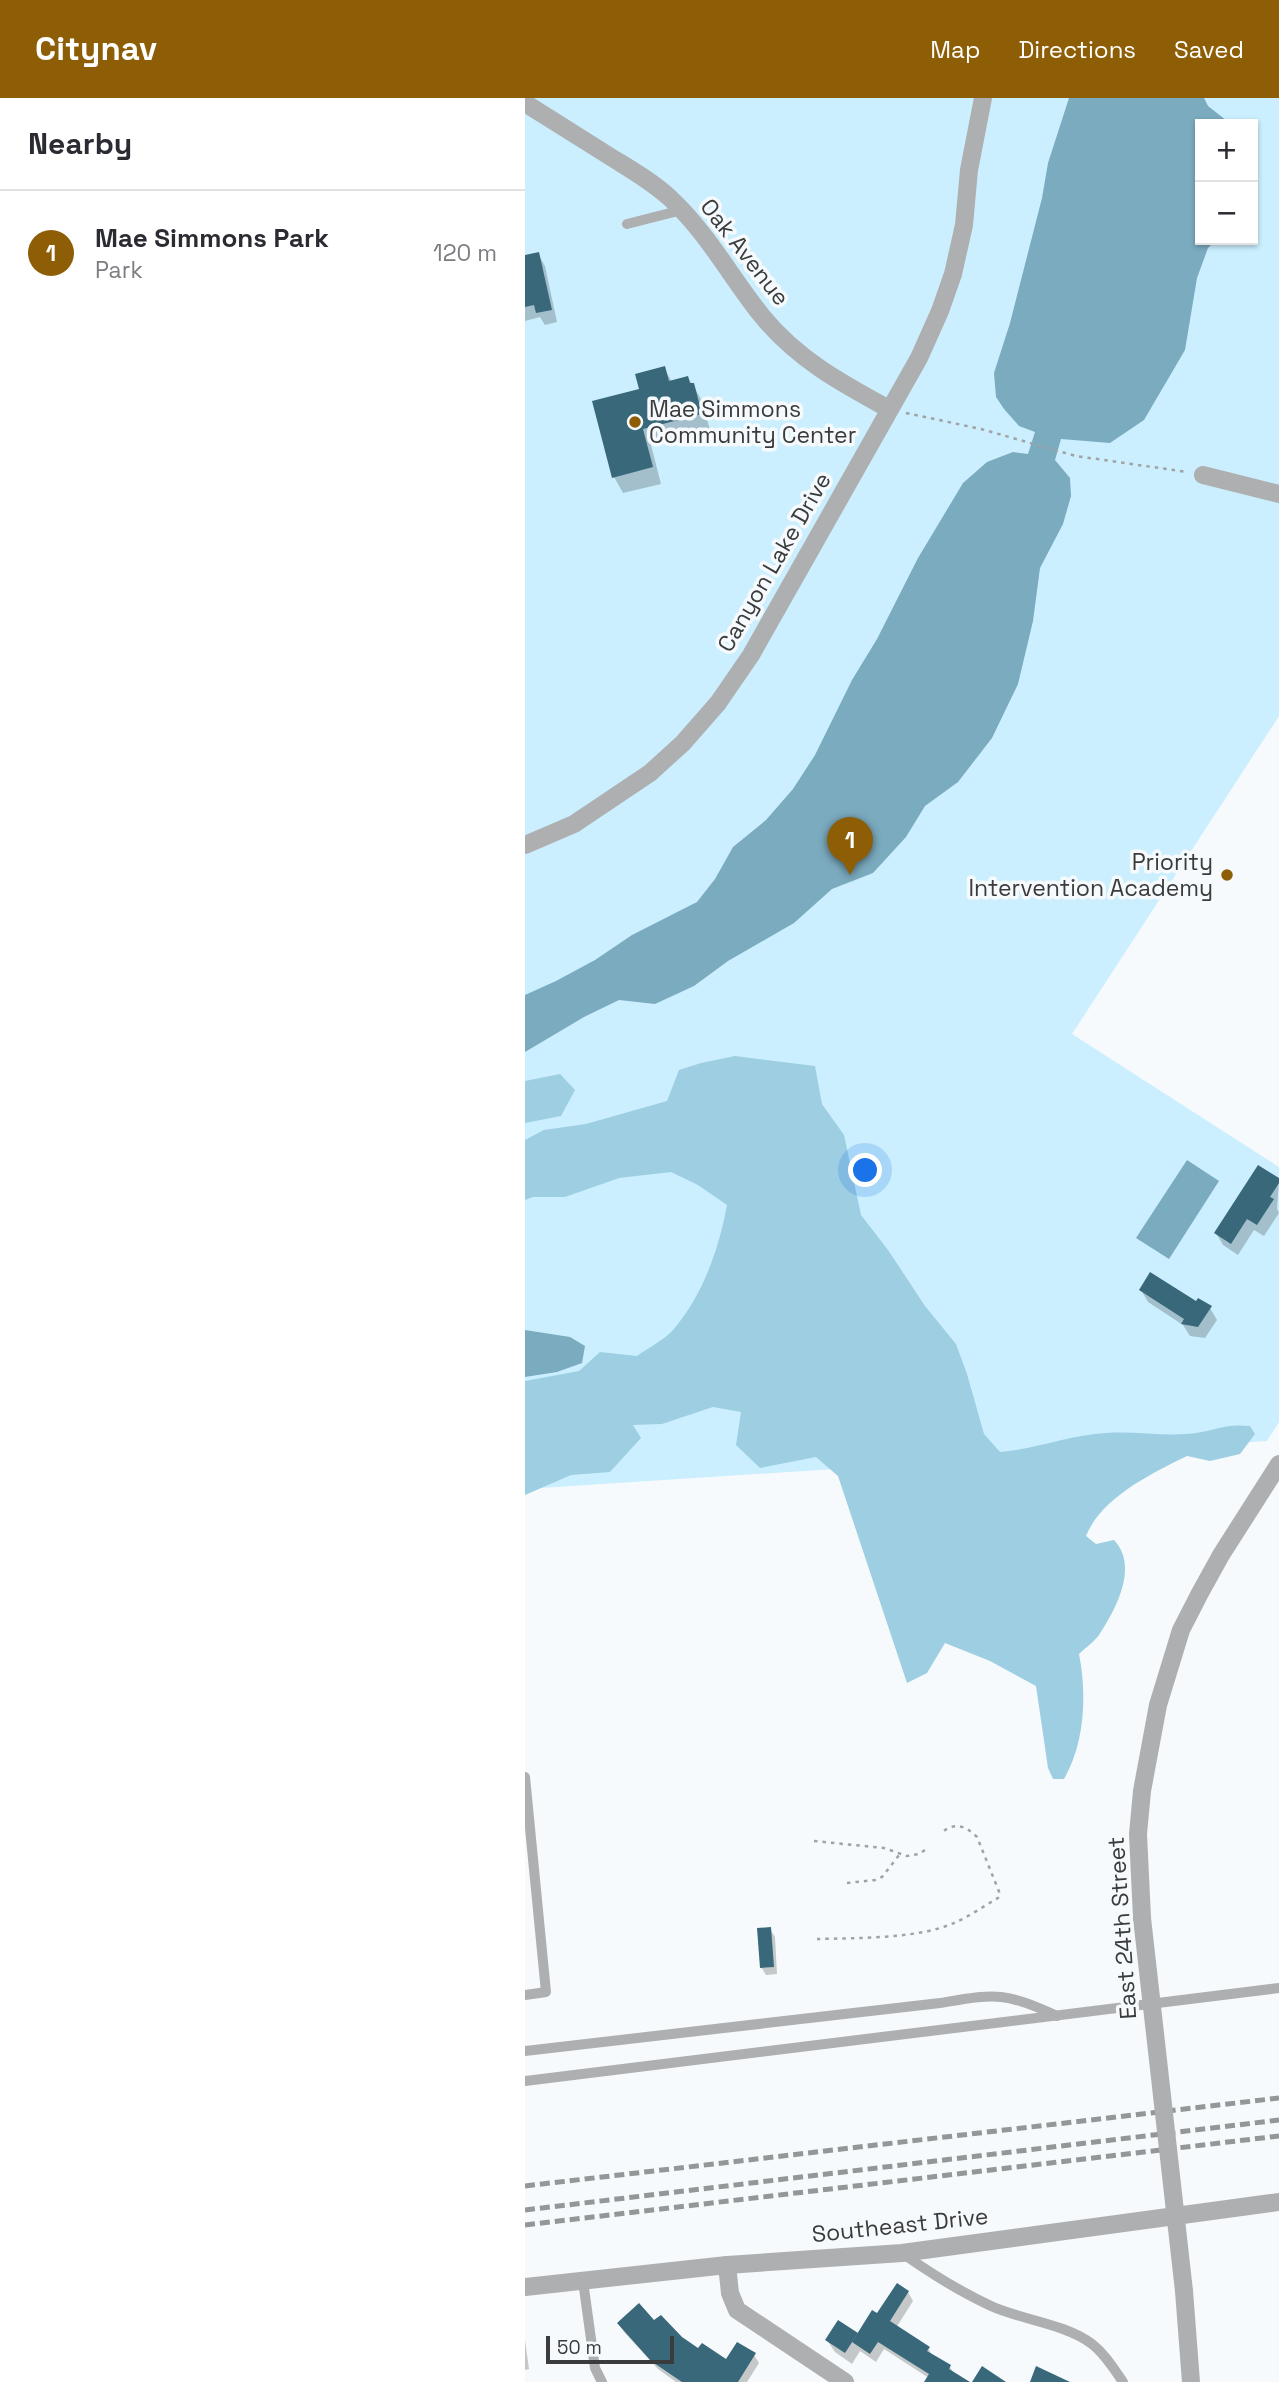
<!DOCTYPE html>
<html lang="en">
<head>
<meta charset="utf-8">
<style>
	body { margin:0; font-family:"Space Grotesk",sans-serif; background:#f7f7f7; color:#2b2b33 }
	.controls { position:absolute; right:21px; top:21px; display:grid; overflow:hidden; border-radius:0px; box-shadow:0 2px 5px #0004 }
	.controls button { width:63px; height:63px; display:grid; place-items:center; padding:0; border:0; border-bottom:2px solid #e1e1e2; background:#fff; color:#2b2b33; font:35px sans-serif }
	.scale { position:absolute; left:21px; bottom:18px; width:128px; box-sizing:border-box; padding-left:7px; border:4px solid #3a3b3c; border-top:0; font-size:19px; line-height:24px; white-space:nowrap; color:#3a3b3c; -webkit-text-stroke:5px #f6fafc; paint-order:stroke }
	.you { position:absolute; left:341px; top:1073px; width:24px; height:24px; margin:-18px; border:5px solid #fff; border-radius:50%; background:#1a73e8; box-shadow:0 0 0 10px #1a73e833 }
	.badge { display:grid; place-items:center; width:46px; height:46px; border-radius:50%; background:#8d5e06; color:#fff; font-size:23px; font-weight:700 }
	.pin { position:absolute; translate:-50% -58px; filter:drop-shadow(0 2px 4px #0008) }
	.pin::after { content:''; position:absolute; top:37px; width:24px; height:21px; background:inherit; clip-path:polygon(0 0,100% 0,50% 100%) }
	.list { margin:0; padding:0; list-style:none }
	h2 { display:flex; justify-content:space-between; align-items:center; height:91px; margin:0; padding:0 28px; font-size:30px }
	h2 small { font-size:23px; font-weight:400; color:#7c7c81 }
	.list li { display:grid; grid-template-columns:46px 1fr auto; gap:21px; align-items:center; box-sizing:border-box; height:126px; padding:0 28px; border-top:2px solid #e1e1e2 }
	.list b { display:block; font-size:26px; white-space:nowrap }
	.list p { margin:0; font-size:23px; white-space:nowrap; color:#7c7c81 }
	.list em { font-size:23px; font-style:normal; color:#7c7c81 }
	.map { position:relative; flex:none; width:754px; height:2284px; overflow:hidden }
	header { display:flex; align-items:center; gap:42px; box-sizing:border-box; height:98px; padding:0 35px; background:#8d5e06; color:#fff }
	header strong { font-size:33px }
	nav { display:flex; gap:38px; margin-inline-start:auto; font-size:24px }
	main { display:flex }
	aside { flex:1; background:#fff }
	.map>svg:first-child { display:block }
</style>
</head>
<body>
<header>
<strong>Citynav</strong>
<nav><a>Map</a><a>Directions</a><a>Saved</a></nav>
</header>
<main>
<aside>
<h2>Nearby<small></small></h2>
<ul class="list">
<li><span class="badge">1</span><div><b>Mae Simmons Park</b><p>Park</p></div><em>120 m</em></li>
</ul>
</aside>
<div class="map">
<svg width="754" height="2284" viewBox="0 0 754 2284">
	<rect width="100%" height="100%" fill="#f6fafc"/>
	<path fill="#cbeffe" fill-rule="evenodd" d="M0 0H754V618L547 936 754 1069V1324L742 1343 0 1391ZM675 26H728V142H675Z"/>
	<g fill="#9dcee2">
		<path d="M210 958 290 968 297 1006 319 1037 336 1117 363 1152 400 1208 431 1246 442 1276 459 1336 475 1354C511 1351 545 1337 581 1335 608 1333 635 1338 662 1336 687 1334 699 1325 725 1328L730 1336 715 1356 685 1363 662 1358C627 1375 576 1400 561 1438L571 1446 589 1442C614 1468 591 1511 574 1537 569 1544 560 1550 554 1556 562 1596 560 1645 539 1681H528L523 1670 511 1588 465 1563 420 1545 402 1575 382 1585 313 1378 291 1359 235 1370 211 1347 216 1314 188 1309 137 1326 108 1327 116 1340 85 1374 46 1377 0 1397V1283L54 1273 75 1254 112 1258C123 1250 139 1242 148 1232 178 1197 194 1151 202 1107L173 1087 146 1074 94 1080 40 1099H8L0 1102V1042L19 1032 61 1026 142 1003 154 972 176 965Z"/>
		<polygon points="35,976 50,992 36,1018 0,1025 0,983"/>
	</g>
	<g fill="#7babbf">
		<polygon points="544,0 679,0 683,8 706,26 675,26 675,142 691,142 683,150 672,180 660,252 619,322 585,345 536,341 530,362 545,380 546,398 538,426 515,470 508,523 493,586 467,640 433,684 400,708 381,739 348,775 307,791 269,825 203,863 169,888 130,906 94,902 59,919 0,954 0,897 31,883 70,862 107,837 172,804 190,781 208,749 241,722 268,691 290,657 327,582 352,541 393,460 438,385 462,364 488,354 503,356 510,334 494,328 479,311 471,299 469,275 485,225 517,100 523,65"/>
		<polygon points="662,1062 694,1083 644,1161 611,1140"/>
		<polygon points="0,1232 45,1239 60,1248 57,1265 32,1274 0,1279"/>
	</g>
	<g fill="#0003">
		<polygon points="13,156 20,168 32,224 20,227 15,219 0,223 0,159"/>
		<polygon points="139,270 147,284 163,280 168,287 177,303 185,332 126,347 136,386 98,395 89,379 116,292"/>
		<polygon points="733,1069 754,1082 752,1111 754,1115 739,1138 729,1132 713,1157 698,1147 691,1135"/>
		<polygon points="616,1192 685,1210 692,1222 680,1240 665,1238 658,1227 623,1204"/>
		<polygon points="245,1831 250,1839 252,1876 241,1877 236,1869"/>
		<polygon points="383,2194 388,2203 371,2230 403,2250 408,2259 425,2269 430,2277 441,2284 401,2284 404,2280 359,2251 351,2264 335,2253 327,2266 310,2254 302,2242 333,2237"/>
		<polygon points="129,2225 174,2253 202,2264 229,2257 234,2265 222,2284 151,2284 133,2271 99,2234 94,2226"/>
		<polygon points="0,2242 4,2271 0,2272"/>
	</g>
	<g fill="#39687a">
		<polygon points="14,154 27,212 11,215 9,207 0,209 0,157"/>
		<polygon points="140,268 144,283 163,278 165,285 169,285 177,316 118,331 128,369 87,380 67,303 114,291 110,276"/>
		<polygon points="733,1067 754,1080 754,1085 745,1099 749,1101 732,1127 722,1121 706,1146 689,1135"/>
		<polygon points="625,1174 671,1203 673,1200 687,1208 673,1229 656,1226 659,1221 614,1192"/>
		<polygon points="246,1829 249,1869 235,1870 232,1830"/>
		<polygon points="372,2185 384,2193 365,2223 405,2249 402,2253 426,2267 424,2271 445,2284 399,2284 404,2276 353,2244 345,2256 327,2244 347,2212 352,2215"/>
		<polygon points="114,2205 129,2222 136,2217 157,2239 173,2250 177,2245 201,2261 212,2244 231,2255 213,2284 157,2284 126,2263 92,2225"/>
		<polygon points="313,2222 333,2235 320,2255 300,2242"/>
		<polygon points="457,2268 481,2284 447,2284"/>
		<polygon points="511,2268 545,2284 505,2284"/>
	</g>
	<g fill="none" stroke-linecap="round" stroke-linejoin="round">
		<g stroke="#a0a2a4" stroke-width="2.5" stroke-dasharray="3.5 5" stroke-linecap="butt">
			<polyline points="381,315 456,331 551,358 662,374"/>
			<polyline points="289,1743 359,1750 382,1758 394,1756 400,1752"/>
			<polyline points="322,1785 350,1782 357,1779 375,1756"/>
			<path d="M292 1841C331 1840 396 1841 431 1824 445 1818 459 1808 473 1800L475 1796 452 1739C440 1727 429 1724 416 1735"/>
		</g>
		<g stroke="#aeafb0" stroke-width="10">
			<polyline points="102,126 157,112"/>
			<polyline points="0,1679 21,1894 0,1897"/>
			<path d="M0 1953 415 1905C470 1896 479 1893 532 1918"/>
			<polyline points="0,1983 754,1890"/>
			<path d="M377 2155C405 2175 434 2193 466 2208 497 2222 541 2226 567 2246 580 2256 589 2271 598 2284"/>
			<polyline points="58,2183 70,2270 77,2284"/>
		</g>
		<g stroke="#aeafb0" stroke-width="18">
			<path d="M0 5C27 22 54 39 81 56 103 70 127 83 146 101 184 137 205 178 237 218 272 261 316 285 364 311"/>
			<polyline points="678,377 754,396"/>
			<polyline points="617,1820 613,1736 617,1693 633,1607 656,1532 675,1495 696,1457 754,1366"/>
			<polyline points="202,2167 205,2195 212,2212 320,2284"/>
			<polyline points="0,2189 202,2167 377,2155 754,2104"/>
			<polyline points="659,2193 666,2284"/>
		</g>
		<polyline stroke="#aeafb0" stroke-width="18" points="0,747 49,726 125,675 158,645 193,605 226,557 394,260 415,213 428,176 439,127 444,72 458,0"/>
		<g stroke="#949798" stroke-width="5" stroke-dasharray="10 5" stroke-linecap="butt">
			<polyline points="0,2088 754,2000"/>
			<polyline points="0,2112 754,2022"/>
			<polyline points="0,2127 754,2038"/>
		</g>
		<polyline stroke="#aeafb0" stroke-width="18" points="617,1820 659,2193"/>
	</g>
	<g fill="#8d5e06" stroke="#f6fafc" stroke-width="2.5">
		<circle cx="110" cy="324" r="7"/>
		<circle cx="702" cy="777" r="7"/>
	</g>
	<g text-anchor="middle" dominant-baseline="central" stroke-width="7" stroke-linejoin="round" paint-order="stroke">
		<g font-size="23" fill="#3a3b3c" stroke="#f6fafc">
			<text transform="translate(220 154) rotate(52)">Oak Avenue</text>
			<text transform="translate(249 464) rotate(-60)">Canyon Lake Drive</text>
			<text transform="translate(597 1830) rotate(-94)">East 24th Street</text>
			<text transform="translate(375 2127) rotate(-6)">Southeast Drive</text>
		</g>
		<g font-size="23" fill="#3a3b3c" stroke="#f6fafc" text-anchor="start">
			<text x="124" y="311">Mae Simmons<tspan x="124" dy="26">Community Center</tspan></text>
			<text x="688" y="764" text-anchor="end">Priority<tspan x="688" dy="26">Intervention Academy</tspan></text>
		</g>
	</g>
</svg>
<div class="controls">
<button>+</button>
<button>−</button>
</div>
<div class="scale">50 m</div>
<div class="you"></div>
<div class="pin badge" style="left:325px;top:777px">1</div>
</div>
</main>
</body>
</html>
